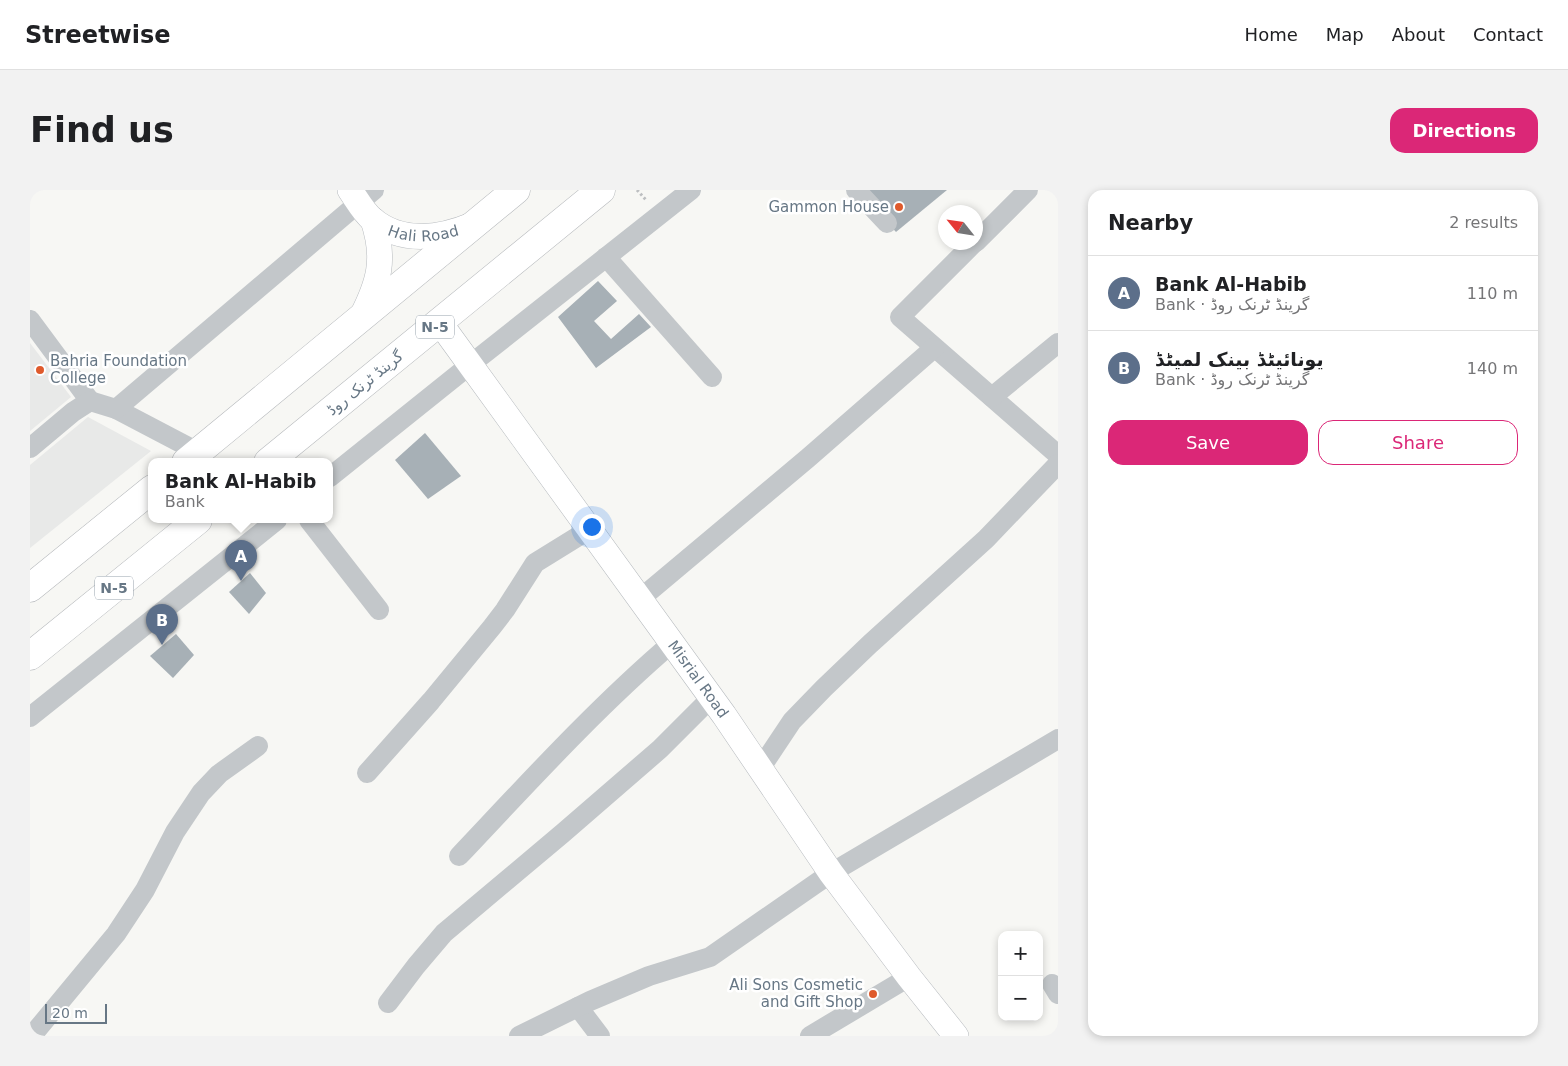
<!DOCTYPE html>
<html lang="en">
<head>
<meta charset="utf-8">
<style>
	body { margin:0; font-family:"DejaVu Sans","Noto Sans Arabic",sans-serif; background:#f2f2f2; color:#202124 }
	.controls { position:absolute; right:15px; bottom:15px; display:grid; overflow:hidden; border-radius:10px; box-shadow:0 2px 8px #0003 }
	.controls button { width:45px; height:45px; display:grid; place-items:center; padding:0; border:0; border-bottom:1px solid #e0e0e0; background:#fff; color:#202124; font:25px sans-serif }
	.compass { position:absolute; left:908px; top:15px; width:45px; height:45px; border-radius:50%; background:#fff; box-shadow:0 2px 8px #0003; rotate:300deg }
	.scale { position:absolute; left:15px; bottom:12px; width:62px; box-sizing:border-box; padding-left:5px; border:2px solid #677785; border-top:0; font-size:14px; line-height:18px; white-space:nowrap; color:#677785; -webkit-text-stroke:4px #fff; paint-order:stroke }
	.you { position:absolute; left:561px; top:336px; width:18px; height:18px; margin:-12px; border:4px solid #fff; border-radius:50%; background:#1a73e8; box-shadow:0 0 0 8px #1a73e833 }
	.badge { display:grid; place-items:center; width:32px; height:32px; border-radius:50%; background:#db2777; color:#fff; font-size:16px; font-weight:700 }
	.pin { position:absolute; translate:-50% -41px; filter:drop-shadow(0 1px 2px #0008) }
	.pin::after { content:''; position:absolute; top:26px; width:18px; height:15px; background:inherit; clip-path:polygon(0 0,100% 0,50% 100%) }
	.popup { position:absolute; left:118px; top:268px; width:185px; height:65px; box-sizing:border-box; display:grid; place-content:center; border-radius:10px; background:#fff; filter:drop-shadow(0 1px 4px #0005); font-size:16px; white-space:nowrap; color:#757577 }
	.popup b { font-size:19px; color:#202124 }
	.popup::after { content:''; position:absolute; left:50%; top:100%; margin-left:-10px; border:10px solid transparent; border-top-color:#fff }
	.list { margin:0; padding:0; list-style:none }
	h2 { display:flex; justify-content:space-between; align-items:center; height:65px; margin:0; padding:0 20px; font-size:21px }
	h2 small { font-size:16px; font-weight:400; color:#757577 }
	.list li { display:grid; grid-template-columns:32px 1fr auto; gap:15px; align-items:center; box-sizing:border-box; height:75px; padding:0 20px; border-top:1px solid #e0e0e0 }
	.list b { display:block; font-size:19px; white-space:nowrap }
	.list p { margin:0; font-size:16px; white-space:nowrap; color:#757577 }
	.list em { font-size:16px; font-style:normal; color:#757577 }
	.actions { display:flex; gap:10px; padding:15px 20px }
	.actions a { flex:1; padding:11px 0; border:1px solid #db2777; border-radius:15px; text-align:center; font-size:18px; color:#db2777 }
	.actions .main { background:#db2777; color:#fff }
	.map { position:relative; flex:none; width:1028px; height:846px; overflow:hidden; border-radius:15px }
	header { display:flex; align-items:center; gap:30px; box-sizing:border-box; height:70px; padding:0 25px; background:#fff; border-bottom:1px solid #e0e0e0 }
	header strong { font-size:24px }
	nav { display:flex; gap:28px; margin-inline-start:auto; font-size:18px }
	.intro { display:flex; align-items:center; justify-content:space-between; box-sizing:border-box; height:120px; padding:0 30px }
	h1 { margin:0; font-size:35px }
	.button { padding:12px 22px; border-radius:15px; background:#db2777; color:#fff; font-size:18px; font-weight:700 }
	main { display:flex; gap:30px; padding:0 30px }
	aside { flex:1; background:#fff; border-radius:15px; box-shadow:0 2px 8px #0003 }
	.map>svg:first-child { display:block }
</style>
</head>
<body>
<header>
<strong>Streetwise</strong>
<nav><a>Home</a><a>Map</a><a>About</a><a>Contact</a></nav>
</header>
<div class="intro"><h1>Find us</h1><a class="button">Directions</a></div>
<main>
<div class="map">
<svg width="1028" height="846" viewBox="0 0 1028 846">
	<rect width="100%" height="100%" fill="#f7f7f4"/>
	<g fill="#e8e9e8">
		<polygon points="0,153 41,207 0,241"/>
		<polygon points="58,227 121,261 0,358 0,275"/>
	</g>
	<g fill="#a7b0b6">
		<polygon points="826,0 917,0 866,42"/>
		<polygon points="568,91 587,111 564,131 581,149 609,124 621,137 566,178 528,127"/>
		<polygon points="395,243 431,286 398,309 365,270"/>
		<polygon points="220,383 236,403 219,424 199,402"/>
		<polygon points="146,444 164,465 143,488 120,466"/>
	</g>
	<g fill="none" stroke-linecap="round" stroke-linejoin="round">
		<defs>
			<g id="major">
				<path id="s1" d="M320 0C327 10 334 23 343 30 372 54 411 48 442 35"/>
				<path d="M331 128C349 93 356 69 343 30"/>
				<path id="s2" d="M410 133 694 525 801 683 879 787 926 846"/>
			</g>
			<g id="highway">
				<polyline points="156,272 486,0"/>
				<polyline points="238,272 571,0"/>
				<polyline points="0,398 122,299"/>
				<polyline points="0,466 168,330"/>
			</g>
		</defs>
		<use href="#major" stroke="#b6babe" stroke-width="26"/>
		<use href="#highway" stroke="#b6b9bc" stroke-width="29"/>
		<polyline stroke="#bdbfc1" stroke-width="3" stroke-dasharray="2.5 2.5" stroke-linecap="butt" points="607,0 617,11"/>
		<g stroke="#c3c7ca" stroke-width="20">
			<polyline points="826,0 857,33"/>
			<polyline points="945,52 870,127 1028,265"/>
			<polyline points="946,52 998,0"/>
			<polyline points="576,67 682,187"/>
			<polyline points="0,130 60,211"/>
			<polyline points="441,174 661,0"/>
			<polyline points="962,207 1028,153"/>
			<polyline points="86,219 168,262"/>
			<polyline points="0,258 43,222 60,211 86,219 344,0"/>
			<polyline points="300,287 441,174"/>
			<polyline points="279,330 349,420"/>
			<polyline points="610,409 778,268 904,158"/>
			<polyline points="0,527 247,330"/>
			<polyline points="730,579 762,531 794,498 840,454 956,349 1028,274"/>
			<polyline points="337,583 401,511 462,437 475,420 505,373 560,339"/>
			<path d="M429 666C498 593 566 518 642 453"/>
			<polyline points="1022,794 1028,804"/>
			<polyline points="358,813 386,776 414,743 533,643 630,559 681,508"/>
			<polyline points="548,817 570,846"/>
			<polyline points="5,842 86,744 115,700 145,642 171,603 189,584 228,556"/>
			<polyline points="489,846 560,811 619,786 680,767 801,683 1028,549"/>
			<polyline points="780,846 879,787"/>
		</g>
		<use href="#major" stroke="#fff" stroke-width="25"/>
		<use href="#highway" stroke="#fff" stroke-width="28"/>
	</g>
	<g fill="#df5a2c" stroke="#fff" stroke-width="2">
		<circle cx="869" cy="17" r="5"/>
		<circle cx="10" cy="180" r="5"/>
		<circle cx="843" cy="804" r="5"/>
	</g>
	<g text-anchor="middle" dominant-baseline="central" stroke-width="5" stroke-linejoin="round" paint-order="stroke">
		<g fill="#fff" stroke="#95a0aa" stroke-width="1">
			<rect x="386" y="125.5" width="38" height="23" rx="4"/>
			<rect x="65" y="386.5" width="38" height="23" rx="4"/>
		</g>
		<g font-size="14" font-weight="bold" fill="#677785">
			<text x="405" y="137">N-5</text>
			<text x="84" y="398">N-5</text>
		</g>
		<g font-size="15" fill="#677785" stroke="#fff" text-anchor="end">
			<text x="859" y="17">Gammon House</text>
			<text x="20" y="171" text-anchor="start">Bahria Foundation<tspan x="20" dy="17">College</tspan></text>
			<text x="833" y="795">Ali Sons Cosmetic<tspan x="833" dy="17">and Gift Shop</tspan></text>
		</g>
		<g font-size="15" fill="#677785" stroke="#fff">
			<text stroke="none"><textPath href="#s1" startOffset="92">Hali Road</textPath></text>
			<text transform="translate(335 193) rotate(-39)">گرینڈ ٹرنک روڈ</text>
			<text stroke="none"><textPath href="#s2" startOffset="440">Misrial Road</textPath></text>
		</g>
	</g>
</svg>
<div class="controls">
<button>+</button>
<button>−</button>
</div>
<svg class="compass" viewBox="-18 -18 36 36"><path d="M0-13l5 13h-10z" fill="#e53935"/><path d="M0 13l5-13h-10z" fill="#757577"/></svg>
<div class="scale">20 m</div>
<div class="you"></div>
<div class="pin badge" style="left:211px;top:391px;background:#5c6f8a">A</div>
<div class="popup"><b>Bank Al-Habib</b>Bank</div>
<div class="pin badge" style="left:132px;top:455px;background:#5c6f8a">B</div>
</div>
<aside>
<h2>Nearby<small>2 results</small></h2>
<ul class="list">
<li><span class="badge" style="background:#5c6f8a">A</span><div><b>Bank Al-Habib</b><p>Bank · گرینڈ ٹرنک روڈ</p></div><em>110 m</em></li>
<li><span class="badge" style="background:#5c6f8a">B</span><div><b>یونائیٹڈ بینک لمیٹڈ</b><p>Bank · گرینڈ ٹرنک روڈ</p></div><em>140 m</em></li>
</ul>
<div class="actions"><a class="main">Save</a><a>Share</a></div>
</aside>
</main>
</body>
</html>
